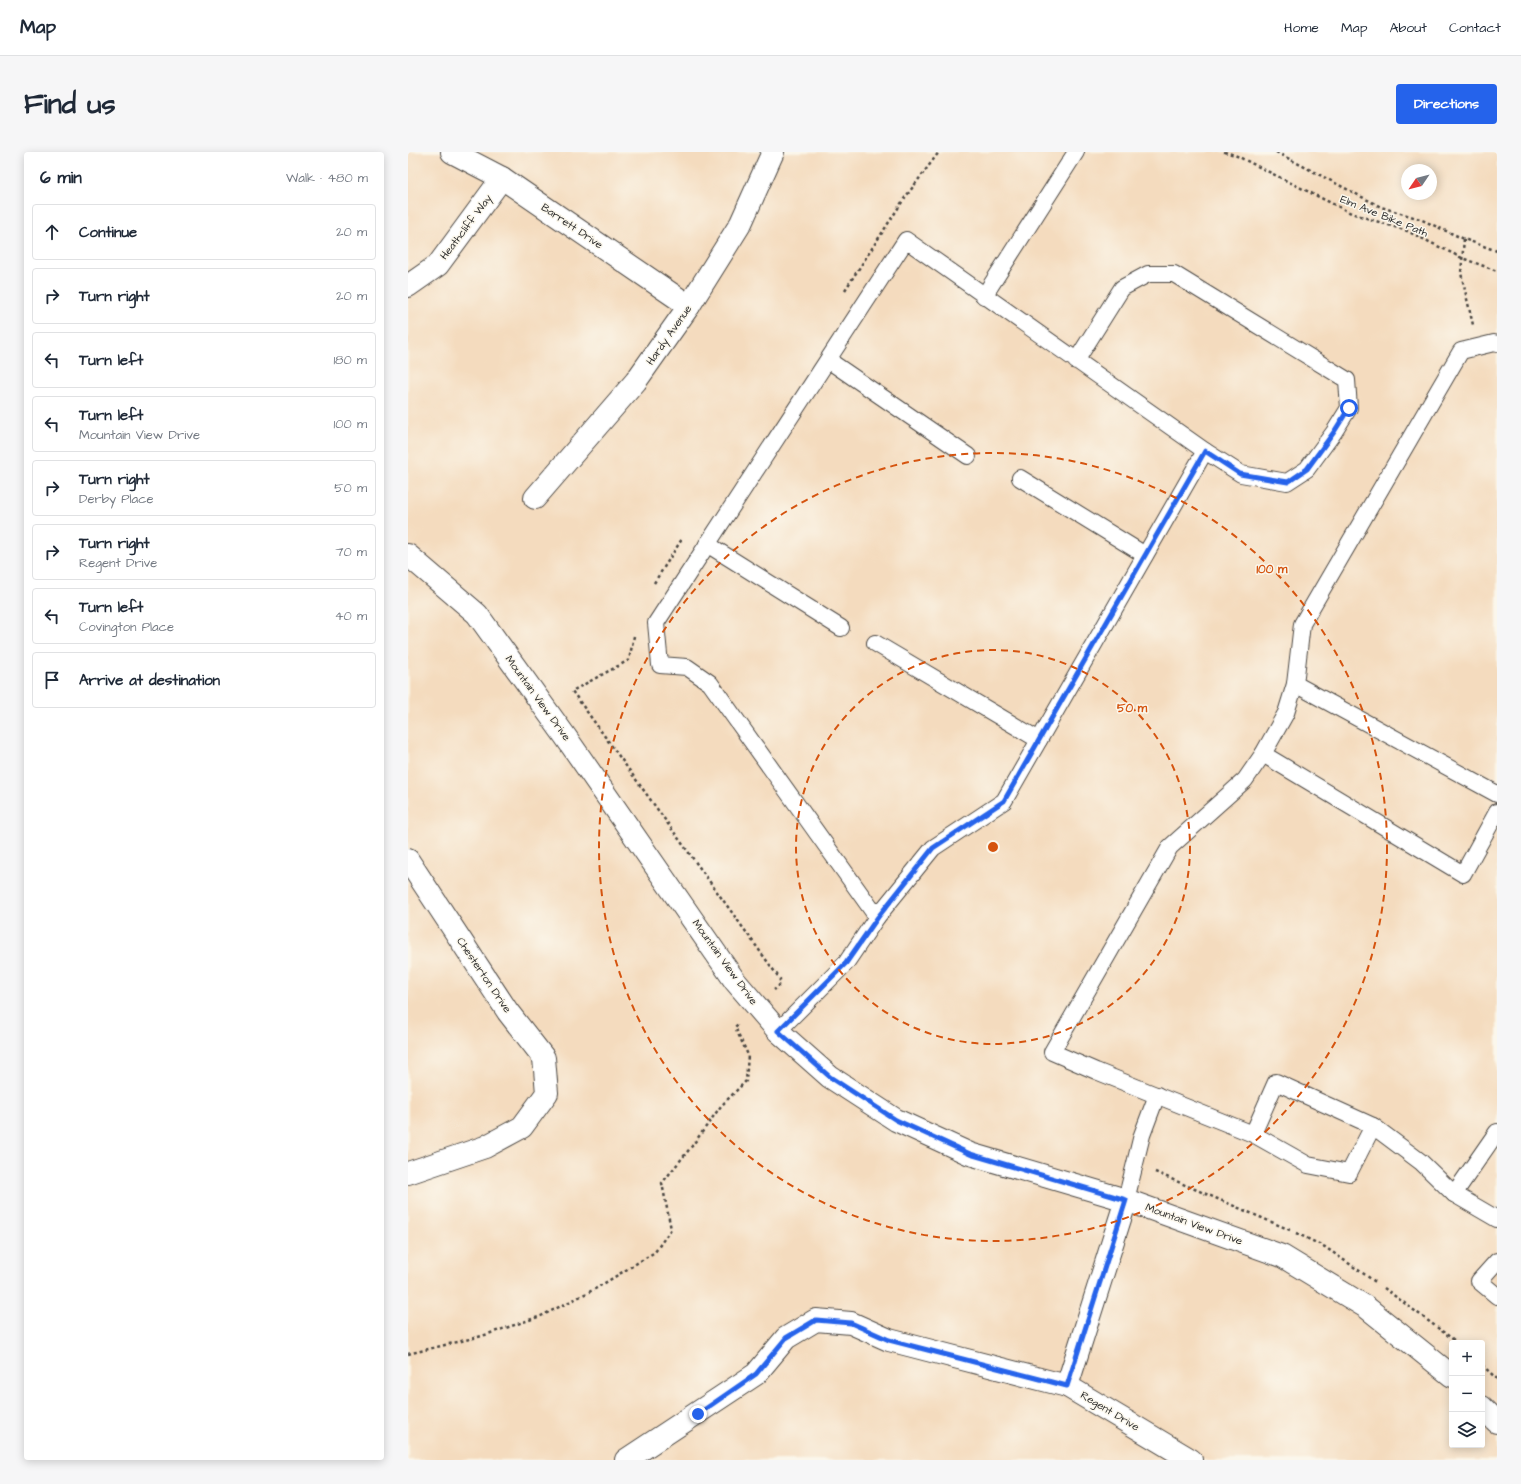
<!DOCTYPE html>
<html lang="en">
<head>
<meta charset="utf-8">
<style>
	body { margin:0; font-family:"Architects Daughter",sans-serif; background:#f6f6f7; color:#1f2937 }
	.controls { position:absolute; right:12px; bottom:12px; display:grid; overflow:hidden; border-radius:4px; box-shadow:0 2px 10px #0003 }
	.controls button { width:36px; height:36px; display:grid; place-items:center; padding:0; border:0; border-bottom:1px solid #e0e1e3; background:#fff; color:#1f2937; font:20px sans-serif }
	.compass { position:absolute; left:993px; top:12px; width:36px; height:36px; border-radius:50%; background:#fff; box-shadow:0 2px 10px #0003; rotate:235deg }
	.stop { position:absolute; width:12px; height:12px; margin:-9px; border:3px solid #2563eb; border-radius:50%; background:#fff }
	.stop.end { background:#2563eb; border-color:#fff; box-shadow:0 1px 4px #0008 }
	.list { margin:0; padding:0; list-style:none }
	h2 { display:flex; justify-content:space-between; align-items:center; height:52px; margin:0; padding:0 16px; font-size:17px }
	h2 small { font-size:13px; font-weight:400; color:#747a83 }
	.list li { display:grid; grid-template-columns:26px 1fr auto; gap:12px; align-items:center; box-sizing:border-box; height:56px; margin:0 8px 8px; padding:0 8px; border:1px solid #e0e1e3; border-radius:4px }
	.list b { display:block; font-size:15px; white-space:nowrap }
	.list p { margin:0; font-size:13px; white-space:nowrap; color:#747a83 }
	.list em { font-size:13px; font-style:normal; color:#747a83 }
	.icon { flex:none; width:22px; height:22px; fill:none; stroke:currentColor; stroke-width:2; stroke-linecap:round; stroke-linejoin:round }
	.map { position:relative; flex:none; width:1089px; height:1308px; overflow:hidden; border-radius:4px }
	header { display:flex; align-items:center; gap:24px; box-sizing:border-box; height:56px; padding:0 20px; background:#fff; border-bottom:1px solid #e0e1e3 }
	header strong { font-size:19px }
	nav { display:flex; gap:22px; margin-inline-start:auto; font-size:14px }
	.intro { display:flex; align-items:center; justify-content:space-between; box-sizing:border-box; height:96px; padding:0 24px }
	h1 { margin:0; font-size:28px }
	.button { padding:10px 18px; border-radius:4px; background:#2563eb; color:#fff; font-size:14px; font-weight:700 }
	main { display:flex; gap:24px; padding:0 24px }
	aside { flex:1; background:#fff; border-radius:4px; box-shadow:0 2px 10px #0003 }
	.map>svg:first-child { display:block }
</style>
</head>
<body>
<header>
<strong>Map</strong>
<nav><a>Home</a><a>Map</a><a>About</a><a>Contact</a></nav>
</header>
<div class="intro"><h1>Find us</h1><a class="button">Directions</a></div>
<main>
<aside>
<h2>6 min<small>Walk · 480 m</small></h2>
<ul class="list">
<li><svg class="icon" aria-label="ahead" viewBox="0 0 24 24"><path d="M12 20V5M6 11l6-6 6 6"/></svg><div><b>Continue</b></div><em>20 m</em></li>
<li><svg class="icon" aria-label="right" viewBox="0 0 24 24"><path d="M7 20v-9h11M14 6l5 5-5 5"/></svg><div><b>Turn right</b></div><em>20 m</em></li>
<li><svg class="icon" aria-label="left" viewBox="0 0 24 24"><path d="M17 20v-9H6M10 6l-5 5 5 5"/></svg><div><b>Turn left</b></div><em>180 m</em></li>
<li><svg class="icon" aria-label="left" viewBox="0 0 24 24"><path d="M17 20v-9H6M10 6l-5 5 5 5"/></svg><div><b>Turn left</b><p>Mountain View Drive</p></div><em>100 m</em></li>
<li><svg class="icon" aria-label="right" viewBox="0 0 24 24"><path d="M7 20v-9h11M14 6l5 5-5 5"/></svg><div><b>Turn right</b><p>Derby Place</p></div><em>50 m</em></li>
<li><svg class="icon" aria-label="right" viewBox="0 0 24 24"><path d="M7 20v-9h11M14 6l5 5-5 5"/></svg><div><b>Turn right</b><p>Regent Drive</p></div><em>70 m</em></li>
<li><svg class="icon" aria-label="left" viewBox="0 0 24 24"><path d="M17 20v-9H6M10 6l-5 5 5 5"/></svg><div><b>Turn left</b><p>Covington Place</p></div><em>40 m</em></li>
<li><svg class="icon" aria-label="arrive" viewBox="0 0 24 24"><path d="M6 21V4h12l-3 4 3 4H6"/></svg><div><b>Arrive at destination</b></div></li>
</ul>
</aside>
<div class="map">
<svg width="1089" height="1308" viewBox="0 0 1089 1308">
	<rect width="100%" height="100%" fill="#fbf7ec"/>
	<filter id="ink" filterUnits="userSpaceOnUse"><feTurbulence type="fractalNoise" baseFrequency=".025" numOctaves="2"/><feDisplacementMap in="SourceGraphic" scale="8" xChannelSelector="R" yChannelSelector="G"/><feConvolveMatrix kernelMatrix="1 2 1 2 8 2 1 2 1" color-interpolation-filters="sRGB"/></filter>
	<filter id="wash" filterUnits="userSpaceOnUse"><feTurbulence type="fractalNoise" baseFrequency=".012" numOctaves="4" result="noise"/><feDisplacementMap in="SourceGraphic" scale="16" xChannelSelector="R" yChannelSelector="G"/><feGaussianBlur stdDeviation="0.9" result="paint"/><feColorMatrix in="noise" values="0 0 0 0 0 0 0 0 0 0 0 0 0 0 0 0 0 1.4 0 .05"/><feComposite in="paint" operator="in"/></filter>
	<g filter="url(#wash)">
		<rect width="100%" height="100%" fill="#f4dbbe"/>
	</g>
	<g filter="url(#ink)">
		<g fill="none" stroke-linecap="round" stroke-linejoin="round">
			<defs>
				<g id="service">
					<polyline points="576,144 668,0"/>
					<polyline points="420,208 560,304"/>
					<polyline points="612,326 737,403"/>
					<polyline points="299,392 433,476"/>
					<polyline points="467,491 631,588"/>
					<polyline points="887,532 1089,642"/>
					<polyline points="855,602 1055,722 1089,660"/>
					<polyline points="469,765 302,531 279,515 252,513 248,471 498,88 797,299 833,322 879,330 899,317 926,280 941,256 939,228 766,122 740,122 714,136 668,209"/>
					<polyline points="370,879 438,811 469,765 525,696 596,649 797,299"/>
					<polyline points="965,974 941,1021 900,1013 845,982 688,919 644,900 762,695 837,628 855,602 878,561 887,532 894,472 1053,199 1086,191 1089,192"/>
					<polyline points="845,982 868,930 965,974 1013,1010 1046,1042 1089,1067"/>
					<polyline points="1046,1042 1089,980"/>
					<polyline points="718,1048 734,983 749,943"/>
					<polyline points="1089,1109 1071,1129 1089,1144"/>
				</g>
				<g id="minor">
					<polyline points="44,0 94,26 281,154"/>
					<polyline points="0,134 30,113 94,26"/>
					<polyline points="127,346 228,229 281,154 333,71 365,0"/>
					<polyline points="0,708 100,860 136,906 139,941 114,975 77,995 0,1021"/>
					<polyline points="659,1234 718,1048"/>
					<polyline points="218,1308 348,1222 378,1186 408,1168 443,1171 481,1188 659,1234 783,1308"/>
				</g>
				<g id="tertiary">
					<polyline points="0,403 69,462 157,584 327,829 370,879 422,925 488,968 562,1002 718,1048 874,1104 958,1155 1044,1224"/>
					<polyline points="1074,1255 1089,1270"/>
				</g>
			</defs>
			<use href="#service" stroke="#494541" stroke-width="18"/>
			<use href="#minor" stroke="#494541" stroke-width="24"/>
			<use href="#tertiary" stroke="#494541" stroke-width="24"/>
			<g stroke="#494541" stroke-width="2.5" stroke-dasharray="3 3" stroke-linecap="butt">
				<polyline points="816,0 827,3 943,61 999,79 1054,106 1089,119"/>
				<polyline points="868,0 973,55 1012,67 1056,87 1089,99"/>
				<polyline points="1056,87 1053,121 1065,173"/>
				<polyline points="437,138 496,47 531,0"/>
				<polyline points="246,431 274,387"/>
				<polyline points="226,484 221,508 164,539 372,827 371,834 366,838"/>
				<polyline points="747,1020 882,1078"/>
				<polyline points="888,1081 917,1095 969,1131"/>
				<polyline points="976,1136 1050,1191"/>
				<polyline points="0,1202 74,1184 133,1164 187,1137 247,1100 263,1077 254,1031 284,994 313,954 338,929 340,903 327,875 330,872"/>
				<polyline points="1074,1213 1089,1227"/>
			</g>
			<use href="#service" stroke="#fff" stroke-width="16"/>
			<use href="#minor" stroke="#fff" stroke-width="22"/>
			<use href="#tertiary" stroke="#fff" stroke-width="22"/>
		</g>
	</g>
	<g fill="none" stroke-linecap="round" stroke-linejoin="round" filter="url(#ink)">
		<polyline stroke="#2563eb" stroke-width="5" points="290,1262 348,1222 378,1186 408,1168 443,1171 481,1188 659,1234 718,1048 562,1002 488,968 422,925 370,879 438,811 470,765 525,696 596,649 797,299 832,322 880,330 899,317 926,280 941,256"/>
	</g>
	<g fill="none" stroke="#d5540f" stroke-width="2" stroke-dasharray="7 5">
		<circle cx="585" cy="695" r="197"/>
		<circle cx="585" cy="695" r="394"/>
	</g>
	<g text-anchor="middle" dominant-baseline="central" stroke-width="3" stroke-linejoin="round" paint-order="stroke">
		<g font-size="11" fill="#2b2b2b" stroke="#fbf7ec">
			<text transform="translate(976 64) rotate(22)">Elm Ave Bike Path</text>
			<text transform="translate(164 74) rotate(34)">Barrett Drive</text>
			<text transform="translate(58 75) rotate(-53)">Heathcliff Way</text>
			<text transform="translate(261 183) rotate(-55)">Hardy Avenue</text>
			<text transform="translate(130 546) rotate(54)">Mountain View Drive</text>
			<text transform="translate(317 810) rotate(54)">Mountain View Drive</text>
			<text transform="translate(76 823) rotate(56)">Chesterton Drive</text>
			<text transform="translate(786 1072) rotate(20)">Mountain View Drive</text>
			<text transform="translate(702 1259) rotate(31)">Regent Drive</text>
		</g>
	</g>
	<circle cx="585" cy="695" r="6" fill="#d5540f" stroke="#fbf7ec" stroke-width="2"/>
	<g font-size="12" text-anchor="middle" font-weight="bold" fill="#d5540f" stroke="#fbf7ec" stroke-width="3" stroke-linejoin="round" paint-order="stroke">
		<text x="864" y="421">100 m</text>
		<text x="724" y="560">50 m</text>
	</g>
</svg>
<div class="controls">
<button>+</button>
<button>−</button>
<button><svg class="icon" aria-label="layers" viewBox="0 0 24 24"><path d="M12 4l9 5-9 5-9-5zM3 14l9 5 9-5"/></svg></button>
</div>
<svg class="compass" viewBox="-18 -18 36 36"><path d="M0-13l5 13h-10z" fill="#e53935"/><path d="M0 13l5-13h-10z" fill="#747a83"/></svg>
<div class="stop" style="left:941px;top:256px"></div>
<div class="stop end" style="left:290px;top:1262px"></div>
</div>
</main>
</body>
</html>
